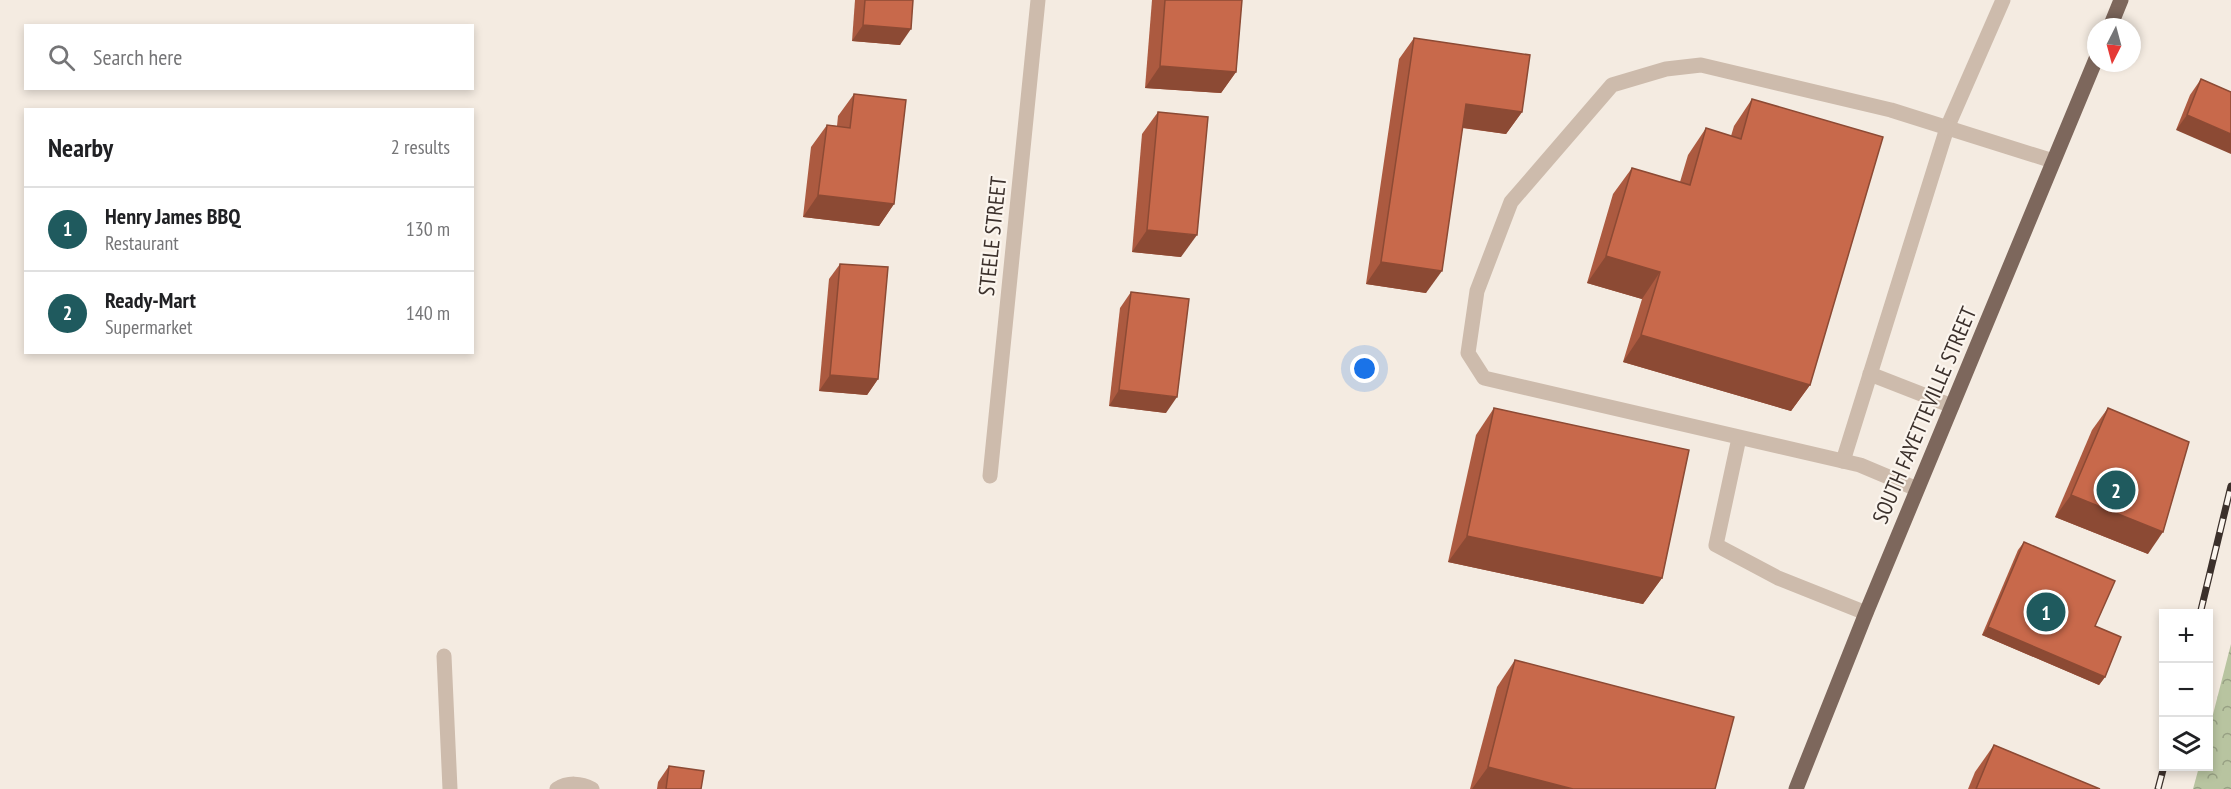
<!DOCTYPE html>
<html lang="en">
<head>
<meta charset="utf-8">
<style>
	body { margin:0; font-family:"PT Sans Narrow",sans-serif; background:#f2f2f2; color:#202124 }
	.controls { position:absolute; right:18px; bottom:18px; display:grid; overflow:hidden; border-radius:0px; box-shadow:0 3px 9px #0003 }
	.controls button { width:54px; height:54px; display:grid; place-items:center; padding:0; border:0; border-bottom:2px solid #e0e0e0; background:#fff; color:#202124; font:30px sans-serif }
	.compass { position:absolute; left:2087px; top:18px; width:54px; height:54px; border-radius:50%; background:#fff; box-shadow:0 3px 9px #0003; rotate:186deg }
	.you { position:absolute; left:1365px; top:369px; width:21px; height:21px; margin:-15px; border:4px solid #fff; border-radius:50%; background:#1a73e8; box-shadow:0 0 0 9px #1a73e833 }
	.badge { display:grid; place-items:center; width:39px; height:39px; border-radius:50%; background:#1f5a5e; color:#fff; font-size:20px; font-weight:700 }
	.pin { position:absolute; translate:-50% -50%; border:3px solid #fff; box-shadow:0 2px 6px #0006 }
	.list { margin:0; padding:0; list-style:none }
	h2 { display:flex; justify-content:space-between; align-items:center; height:78px; margin:0; padding:0 24px; font-size:26px }
	h2 small { font-size:20px; font-weight:400; color:#757577 }
	.list li { display:grid; grid-template-columns:39px 1fr auto; gap:18px; align-items:center; box-sizing:border-box; height:84px; padding:0 24px; border-top:2px solid #e0e0e0 }
	.list b { display:block; font-size:22px; white-space:nowrap }
	.list p { margin:0; font-size:20px; white-space:nowrap; color:#757577 }
	.list em { font-size:20px; font-style:normal; color:#757577 }
	.icon { flex:none; width:33px; height:33px; fill:none; stroke:currentColor; stroke-width:2; stroke-linecap:round; stroke-linejoin:round }
	.map { position:relative; flex:none; width:2231px; height:789px; overflow:hidden }
	.search { position:absolute; background:#fff; box-shadow:0 3px 9px #0003; left:24px; top:24px; width:450px; height:66px; display:flex; align-items:center; gap:15px; box-sizing:border-box; padding:0 21px; border-radius:0px; color:#757577; font-size:22px }
	.panel { position:absolute; background:#fff; box-shadow:0 3px 9px #0003; left:24px; top:108px; width:450px; height:246px; border-radius:0px }
	.map>svg:first-child { display:block }
</style>
</head>
<body>
<div class="map">
<svg width="2231" height="789" viewBox="0 0 2231 789">
	<defs>
		<pattern id="forest-crowns" width="20" height="18" patternUnits="userSpaceOnUse" patternTransform="scale(1.5)"><rect width="20" height="18" fill="#b8c4a0"/><path d="M2 6a3 3 0 1 1 6 0M12 15a3 3 0 1 1 6 0" fill="none" stroke="#97a083"/></pattern>
	</defs>
	<rect width="100%" height="100%" fill="#f4ebe1"/>
	<polygon fill="url(#forest-crowns)" points="2231,644 2231,789 2193,789 2199,767 2208,766 2209,730"/>
	<g fill="none" stroke-linecap="round" stroke-linejoin="round">
		<g stroke="#cdbbac" stroke-width="15">
			<polyline points="1870,374 1952,406"/>
			<polyline points="1739,438 1716,545 1778,578 1866,613"/>
			<polyline points="1843,461 1947,128 2003,0"/>
			<polyline points="990,476 1038,0"/>
			<polyline points="1917,489 1860,465 1484,378 1468,353 1477,291 1511,202 1612,85 1666,69 1701,65 1891,110 2053,161"/>
			<polyline points="444,656 450,789"/>
			<path d="M557 789C568 782 581 783 592 789"/>
		</g>
		<g stroke="#7d675c" stroke-width="15">
			<polyline points="2110,27 2121,0"/>
			<polyline points="1796,789 1866,613 2096,59"/>
		</g>
		<defs>
			<g id="rail">
				<polyline points="2200,614 2231,486"/>
				<polyline points="2158,789 2164,766"/>
			</g>
		</defs>
		<use href="#rail" stroke="#3b302b" stroke-width="7"/>
		<use href="#rail" stroke="#fbf5ee" stroke-width="4.5" stroke-dasharray="14" stroke-linecap="butt"/>
	</g>
	<g fill="#ac5a40">
		<polygon points="855,0 913,0 900,45 852,41"/>
		<polygon points="1152,0 1242,0 1236,72 1221,93 1145,88"/>
		<polygon points="1414,38 1522,112 1506,134 1462,128 1426,293 1366,284 1399,59"/>
		<polygon points="2201,79 2231,92 2176,130 2190,95"/>
		<polygon points="854,94 894,204 879,226 803,217 811,147 827,125 837,126 838,116"/>
		<polygon points="1752,99 1810,385 1791,411 1623,362 1642,299 1587,283 1613,194 1632,168 1680,182 1688,155 1706,128 1731,136 1734,126"/>
		<polygon points="1158,112 1181,257 1132,252 1142,134"/>
		<polygon points="840,264 878,379 867,395 819,391 829,279"/>
		<polygon points="1131,292 1166,413 1109,406 1120,308"/>
		<polygon points="1494,408 1662,578 1643,604 1448,562 1476,435"/>
		<polygon points="2108,408 2148,554 2055,517 2092,430"/>
		<polygon points="2024,542 2095,626 2105,677 2099,685 1982,635 2018,550"/>
		<polygon points="1515,660 1715,789 1470,789 1497,687"/>
		<polygon points="1994,745 2100,789 1968,789 1975,772"/>
		<polygon points="669,766 701,789 657,789 658,782"/>
	</g>
	<g fill="#8c4a34">
		<polygon points="863,25 911,29 900,45 852,41"/>
		<polygon points="1160,66 1236,72 1221,93 1145,88"/>
		<polygon points="1466,104 1522,112 1506,134 1451,126"/>
		<polygon points="2187,115 2231,134 2231,154 2176,130"/>
		<polygon points="818,195 894,204 879,226 803,217"/>
		<polygon points="1147,230 1197,235 1181,257 1132,252"/>
		<polygon points="1606,256 1660,272 1642,299 1587,283"/>
		<polygon points="1381,262 1442,271 1426,293 1366,284"/>
		<polygon points="1641,335 1810,385 1791,411 1623,362"/>
		<polygon points="830,375 878,379 867,395 819,391"/>
		<polygon points="1119,390 1177,397 1166,413 1109,406"/>
		<polygon points="2071,495 2163,532 2148,554 2055,517"/>
		<polygon points="1467,536 1662,578 1643,604 1448,562"/>
		<polygon points="1988,627 2105,677 2099,685 1982,635"/>
		<polygon points="1488,767 1573,789 1472,789"/>
	</g>
	<g fill="#c8694b" stroke="#8c4a34" stroke-width="1.5">
		<polygon points="865,0 913,0 911,29 863,25"/>
		<polygon points="1165,0 1242,0 1236,72 1160,66"/>
		<polygon points="1414,38 1530,55 1522,112 1466,104 1442,271 1381,262"/>
		<polygon points="2201,79 2231,92 2231,134 2187,115"/>
		<polygon points="854,94 906,100 894,204 818,195 827,125 850,128"/>
		<polygon points="1752,99 1883,137 1810,385 1641,335 1660,272 1606,256 1632,168 1690,185 1706,128 1741,139"/>
		<polygon points="1158,112 1208,117 1197,235 1147,230"/>
		<polygon points="840,264 888,267 878,379 830,375"/>
		<polygon points="1131,292 1189,299 1177,397 1119,390"/>
		<polygon points="1494,408 1689,450 1662,578 1467,536"/>
		<polygon points="2108,408 2189,442 2163,532 2071,495"/>
		<polygon points="2024,542 2115,581 2095,626 2121,637 2105,677 1988,627"/>
		<polygon points="1515,660 1734,717 1715,789 1573,789 1488,767"/>
		<polygon points="1994,745 2100,789 1976,789"/>
		<polygon points="669,766 704,771 701,789 666,789"/>
	</g>
	<g text-anchor="middle" dominant-baseline="central" stroke-width="4.5" stroke-linejoin="round" paint-order="stroke">
		<g font-size="22" fill="#3b302b" stroke="#fbf5ee">
			<text transform="translate(992 236) rotate(-84)">STEELE STREET</text>
			<text transform="translate(1924 415) rotate(-67)">SOUTH FAYETTEVILLE STREET</text>
		</g>
	</g>
</svg>
<div class="controls">
<button>+</button>
<button>−</button>
<button><svg class="icon" aria-label="layers" viewBox="0 0 24 24"><path d="M12 4l9 5-9 5-9-5zM3 14l9 5 9-5"/></svg></button>
</div>
<svg class="compass" viewBox="-18 -18 36 36"><path d="M0-13l5 13h-10z" fill="#e53935"/><path d="M0 13l5-13h-10z" fill="#757577"/></svg>
<div class="you"></div>
<div class="pin badge" style="left:2046px;top:612px">1</div>
<div class="pin badge" style="left:2116px;top:490px">2</div>
<div class="search"><svg class="icon" aria-label="search" viewBox="0 0 24 24"><circle cx="10" cy="10" r="6"/><path d="M15 15l6 6"/></svg>Search here</div>
<section class="panel">
<h2>Nearby<small>2 results</small></h2>
<ul class="list">
<li><span class="badge">1</span><div><b>Henry James BBQ</b><p>Restaurant</p></div><em>130 m</em></li>
<li><span class="badge">2</span><div><b>Ready-Mart</b><p>Supermarket</p></div><em>140 m</em></li>
</ul>
</section>
</div>
</body>
</html>
